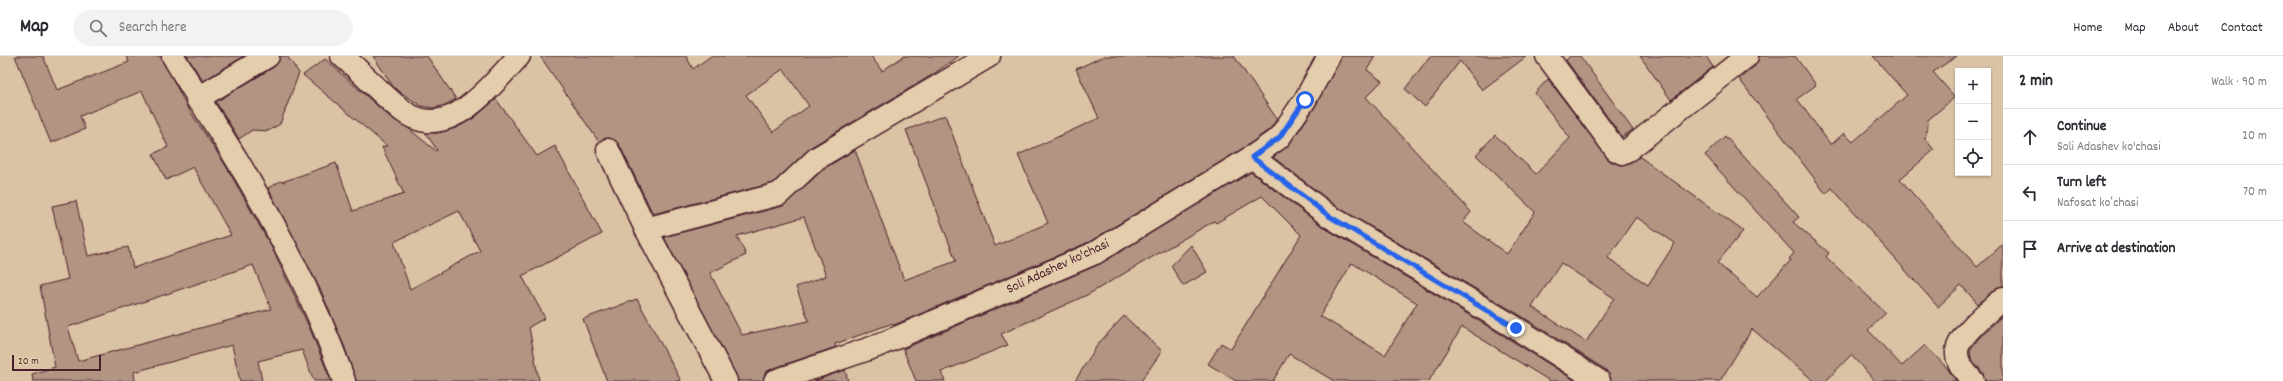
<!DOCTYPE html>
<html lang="en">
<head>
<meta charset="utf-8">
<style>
	body { margin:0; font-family:Dekko,sans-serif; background:#f2f2f3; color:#2b2b33 }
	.controls { position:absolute; right:12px; top:12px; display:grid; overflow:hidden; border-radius:0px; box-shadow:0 1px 3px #0004 }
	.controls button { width:36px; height:36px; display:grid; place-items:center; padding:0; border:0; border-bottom:1px solid #e1e1e2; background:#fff; color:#2b2b33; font:20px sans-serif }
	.scale { position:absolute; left:12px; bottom:10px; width:89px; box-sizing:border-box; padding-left:4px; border:2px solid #4a1f2b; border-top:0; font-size:11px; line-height:14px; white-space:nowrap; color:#4a1f2b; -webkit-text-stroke:3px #e3cdac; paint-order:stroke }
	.stop { position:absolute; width:12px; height:12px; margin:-9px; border:3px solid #2563eb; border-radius:50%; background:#fff }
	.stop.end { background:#2563eb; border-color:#fff; box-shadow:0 1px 4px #0008 }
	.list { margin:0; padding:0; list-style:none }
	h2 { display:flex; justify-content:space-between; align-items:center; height:52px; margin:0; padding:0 16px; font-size:17px }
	h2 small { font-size:13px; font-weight:400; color:#7c7c81 }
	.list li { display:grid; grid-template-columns:26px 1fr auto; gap:12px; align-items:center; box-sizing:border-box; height:56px; padding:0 16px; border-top:1px solid #e1e1e2 }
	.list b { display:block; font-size:15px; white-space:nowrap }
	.list p { margin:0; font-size:13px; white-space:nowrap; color:#7c7c81 }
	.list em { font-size:13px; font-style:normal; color:#7c7c81 }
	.icon { flex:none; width:22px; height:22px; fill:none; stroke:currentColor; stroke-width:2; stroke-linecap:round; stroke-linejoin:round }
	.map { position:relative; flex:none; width:2003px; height:325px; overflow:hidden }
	header { display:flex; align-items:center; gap:24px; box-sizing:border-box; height:56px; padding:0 20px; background:#fff; border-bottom:1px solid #e1e1e2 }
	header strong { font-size:19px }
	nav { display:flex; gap:22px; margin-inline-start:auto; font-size:14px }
	.search { width:280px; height:36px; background:#f2f2f3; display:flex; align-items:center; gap:10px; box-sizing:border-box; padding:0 14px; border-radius:22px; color:#7c7c81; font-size:15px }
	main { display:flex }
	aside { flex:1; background:#fff }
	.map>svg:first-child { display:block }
</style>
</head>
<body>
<header>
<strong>Map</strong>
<div class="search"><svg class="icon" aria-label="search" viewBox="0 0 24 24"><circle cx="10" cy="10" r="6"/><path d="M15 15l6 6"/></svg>Search here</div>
<nav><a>Home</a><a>Map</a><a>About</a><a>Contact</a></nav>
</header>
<main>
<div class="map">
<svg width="2003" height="325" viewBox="0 0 2003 325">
	<rect width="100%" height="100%" fill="#dac2a4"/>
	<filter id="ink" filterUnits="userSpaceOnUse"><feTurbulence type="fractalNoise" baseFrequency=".025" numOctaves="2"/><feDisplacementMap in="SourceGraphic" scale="8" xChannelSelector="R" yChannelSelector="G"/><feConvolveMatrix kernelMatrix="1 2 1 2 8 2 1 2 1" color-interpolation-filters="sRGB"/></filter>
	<g filter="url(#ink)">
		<g fill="#b19482" stroke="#4a1f2b" fill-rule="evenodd">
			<path d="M15 0H43L57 34 129 6 126 0H161L186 49 226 110 271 190 310 273 331 325H314L302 294 258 305 262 325H240L232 289 134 316 135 325H33L32 318 55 311 40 230 68 223 52 150 76 145 88 200 128 191 133 212 231 179 193 111 166 124 153 98 168 91 142 35 80 60 85 73 51 87ZM253 209 271 253 78 305 68 271Z"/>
			<polygon points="187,0 244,0 203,25"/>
			<polygon points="280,0 287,0 299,17 280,68 268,75 252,74 239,83 216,46 274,11"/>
			<polygon points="373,0 427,0 456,43 445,49 433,52 421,50 394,32"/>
			<path d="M540 0H686L693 13 711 0H871L882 15 904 0H959L932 19 811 91 773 127 653 158 619 88 609 82 599 86ZM783 13 809 50 773 76 746 39Z"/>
			<path d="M1104 0H1234L1277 63 1270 73 1245 91 1089 186 894 269 893 267 835 288 836 291 771 313 765 317 763 325H738L664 181 783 150 825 112 855 94 904 224 956 205 906 74 945 59 995 190 1048 167 1018 99 1099 62 1076 13ZM804 161 826 220 796 231 809 265 742 279 710 217 746 199 737 180Z"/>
			<path d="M1341 0H1375L1367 14 1382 25 1366 41 1471 156 1463 166 1507 198 1535 156 1476 99 1495 79 1536 118 1570 82 1535 37 1548 23 1610 105 1622 109 1640 101 1743 175 1717 207 1757 241 1791 204 1789 203 1794 197 1705 99 1725 80 1799 161 1793 166 1829 197 1826 201 1886 257 1868 274 1902 310 1925 289 1948 313 1956 325H1875L1851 299 1826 325H1814L1752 273 1720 325H1611L1606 314 1523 261 1336 150 1273 101 1289 89 1315 51ZM1636 161 1675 187 1648 229 1608 202ZM1561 207 1614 242 1586 286 1532 251Z"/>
			<polygon points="1430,0 1527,0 1482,34 1460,5 1425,51 1405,33"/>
			<polygon points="1570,0 1580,0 1633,74 1622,81 1566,4"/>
			<polygon points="1640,0 1706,0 1713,11 1671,44"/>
			<polygon points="1759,0 1795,0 1816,29 1797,43 1831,89 1844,77 1853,86 1907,39 1873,0 1957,0 1933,16 1955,41 1928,64 1925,83 1934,94 1900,123 1977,211 2003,188 2003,230 1995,233 1978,248 1961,229 1938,251 1832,132 1826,138 1739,23 1755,10"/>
			<path d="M325 3 391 62 408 72 436 95 437 94 425 76 436 77 456 72 474 62 496 43 537 100 555 90 602 178 522 220 545 262 529 271 539 325H356L345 292 321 235 268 132 281 125 282 126 336 107 353 155 404 138 382 91 387 90 303 19ZM459 155 480 195 410 233 394 186Z"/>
			<path d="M1251 116 1323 171 1509 283 1576 325H1550L1462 271 1429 325H1334L1289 298 1273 325H1236L1208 308 1221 287 1231 293 1301 179 1262 140 1216 167 1214 165 1089 238 1001 278 1008 289 941 316 945 325H916L903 293 1100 208ZM1352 207 1417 247 1385 299 1320 260Z"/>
			<polygon points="1191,189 1207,216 1183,230 1171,210"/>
			<polygon points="637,243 681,325 607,325 583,263"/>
			<polygon points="2003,259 2003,325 1985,325 1983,317 1971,302 1970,294 1978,283"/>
			<polygon points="1124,260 1162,295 1141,325 1075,325 1098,288"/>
			<polygon points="845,314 848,325 814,325"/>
		</g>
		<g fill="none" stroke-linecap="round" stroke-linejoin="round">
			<defs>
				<g id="minor">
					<path d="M173 0C193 35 216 69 237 104 279 174 317 248 344 325"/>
					<path d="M342 0C362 16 379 36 399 52 446 92 490 30 519 0"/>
					<polyline points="1547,0 1616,94 1622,97 1628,94 1747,0"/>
					<polyline points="197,43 268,0"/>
					<polyline points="608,94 646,173 726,325"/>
					<polyline points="1252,101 1329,160 1516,272 1599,325"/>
					<polyline points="646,173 779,138 817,102 989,0"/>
					<polyline points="775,325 877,290 1095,197 1252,101 1279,82 1305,44 1329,0"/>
					<path d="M1973 325C1966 317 1956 307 1957 296 1957 280 1991 253 2003 242"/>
				</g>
			</defs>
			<use href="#minor" stroke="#4a1f2b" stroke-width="25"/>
			<use href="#minor" stroke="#e3cdac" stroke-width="22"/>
		</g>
	</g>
	<g fill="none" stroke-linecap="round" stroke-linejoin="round" filter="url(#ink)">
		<polyline stroke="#2563eb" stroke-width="5" points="1305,44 1279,82 1252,101 1329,160 1516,272"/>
	</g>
	<g text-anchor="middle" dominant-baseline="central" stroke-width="4" stroke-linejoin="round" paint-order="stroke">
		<g font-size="14" fill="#4a1f2b" stroke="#e3cdac">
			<text transform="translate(1058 211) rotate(-25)">Soli Adashev ko'chasi</text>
		</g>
	</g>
</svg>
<div class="controls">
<button>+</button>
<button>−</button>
<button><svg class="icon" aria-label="locate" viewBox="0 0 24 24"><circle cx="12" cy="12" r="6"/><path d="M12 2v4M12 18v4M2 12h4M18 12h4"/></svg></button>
</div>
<div class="scale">20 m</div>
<div class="stop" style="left:1305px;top:44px"></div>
<div class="stop end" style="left:1516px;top:272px"></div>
</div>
<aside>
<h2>2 min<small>Walk · 90 m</small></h2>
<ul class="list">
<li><svg class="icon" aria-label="ahead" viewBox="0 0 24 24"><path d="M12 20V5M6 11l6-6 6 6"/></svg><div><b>Continue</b><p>Soli Adashev ko'chasi</p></div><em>20 m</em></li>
<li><svg class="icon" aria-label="left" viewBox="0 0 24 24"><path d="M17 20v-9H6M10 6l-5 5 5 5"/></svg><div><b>Turn left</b><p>Nafosat koʻchasi</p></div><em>70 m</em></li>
<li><svg class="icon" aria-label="arrive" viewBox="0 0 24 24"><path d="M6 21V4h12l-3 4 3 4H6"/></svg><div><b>Arrive at destination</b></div></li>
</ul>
</aside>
</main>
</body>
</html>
